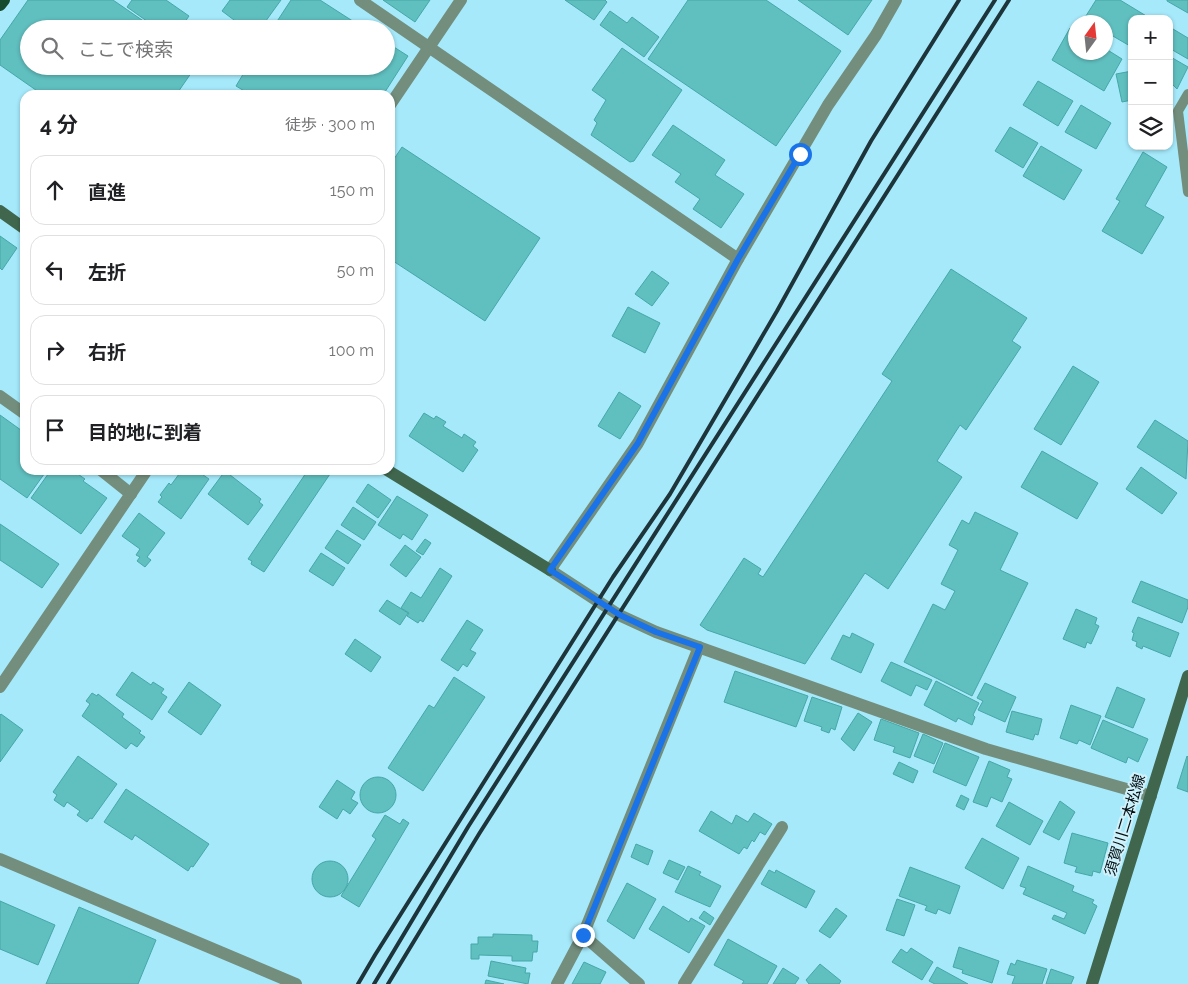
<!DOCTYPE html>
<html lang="ja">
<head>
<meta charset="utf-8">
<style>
	body { margin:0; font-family:Raleway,"Noto Sans JP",sans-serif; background:#f2f2f2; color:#202124 }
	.controls { position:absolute; right:15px; top:15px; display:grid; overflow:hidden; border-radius:10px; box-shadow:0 1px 4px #0004 }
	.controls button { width:45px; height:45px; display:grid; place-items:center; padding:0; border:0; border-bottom:1px solid #e0e0e0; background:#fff; color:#202124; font:25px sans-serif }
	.compass { position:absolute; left:1068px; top:15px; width:45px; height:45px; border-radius:50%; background:#fff; box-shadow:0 1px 4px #0004; rotate:15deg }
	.stop { position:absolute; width:15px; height:15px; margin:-11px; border:4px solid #1a73e8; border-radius:50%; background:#fff }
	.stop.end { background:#1a73e8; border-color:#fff; box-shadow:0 1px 5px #0008 }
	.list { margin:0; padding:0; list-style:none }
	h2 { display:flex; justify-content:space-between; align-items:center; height:65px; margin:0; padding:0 20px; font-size:21px }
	h2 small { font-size:16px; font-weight:400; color:#757577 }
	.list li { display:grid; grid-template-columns:32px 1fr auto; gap:15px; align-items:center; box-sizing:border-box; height:70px; margin:0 10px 10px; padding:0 10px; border:1px solid #e0e0e0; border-radius:15px }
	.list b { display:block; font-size:19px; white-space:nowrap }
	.list em { font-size:16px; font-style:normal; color:#757577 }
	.icon { flex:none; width:28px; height:28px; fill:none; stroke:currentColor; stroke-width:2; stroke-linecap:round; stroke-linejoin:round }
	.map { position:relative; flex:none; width:1188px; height:984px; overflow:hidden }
	.search { position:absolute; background:#fff; box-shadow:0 1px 4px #0004; left:20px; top:20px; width:375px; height:55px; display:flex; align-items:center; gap:12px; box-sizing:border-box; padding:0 18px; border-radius:28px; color:#757577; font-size:19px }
	.panel { position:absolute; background:#fff; box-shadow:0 1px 4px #0004; left:20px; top:90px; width:375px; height:385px; border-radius:15px }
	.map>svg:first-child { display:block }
</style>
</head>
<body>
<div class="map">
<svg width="1188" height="984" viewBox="0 0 1188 984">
	<rect width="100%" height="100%" fill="#a5e9fb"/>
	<g fill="#60bfbf" stroke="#46a7a7">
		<polygon points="28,0 113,0 155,29 29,29 29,66 196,66 176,95 43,95 0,65 0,40"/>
		<polygon points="132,0 166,0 189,16 180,29 158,29 127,7"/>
		<polygon points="230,0 281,0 260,29 246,29 222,11"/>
		<polygon points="291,0 320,0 365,29 272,29"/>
		<polygon points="383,0 430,0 415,22"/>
		<polygon points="565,0 605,0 607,2 594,20"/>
		<polygon points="688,0 766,0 841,51 776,146 648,59"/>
		<polygon points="798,0 872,0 848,35"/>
		<polygon points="1096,0 1120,0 1148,17 1146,19 1132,19 1130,46 1106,32 1106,22 1090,22 1084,19"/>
		<polygon points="1188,0 1188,13 1167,1 1167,0"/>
		<polygon points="610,11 627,23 632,17 659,37 644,57 600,25"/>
		<polygon points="1070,28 1076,31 1076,52 1106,52 1106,49 1122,59 1104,91 1052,60"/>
		<polygon points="1173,29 1188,38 1188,59 1169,48 1169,36"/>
		<polygon points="386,42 408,56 383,95 251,95 236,86 248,66 386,66"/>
		<polygon points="622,48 682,90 634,161 630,162 591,135 597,123 594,120 606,100 592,90"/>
		<polygon points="1169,56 1188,67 1177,89 1171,83"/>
		<polygon points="1132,71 1132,100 1122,102 1116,74"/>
		<polygon points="1038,81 1073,101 1058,126 1023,105"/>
		<polygon points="1081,105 1111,123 1096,149 1065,132"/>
		<polygon points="673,125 725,160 715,175 744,194 721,228 693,209 700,199 675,182 681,174 652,155"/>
		<polygon points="1010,127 1038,143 1023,168 995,151"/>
		<polygon points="1041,146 1082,170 1064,200 1023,176"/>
		<polygon points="402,147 540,238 485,321 390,259 390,165"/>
		<polygon points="1143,152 1167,167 1145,206 1164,217 1142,254 1102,231 1120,201 1116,199"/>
		<polygon points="0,236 17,248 2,270 0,268"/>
		<polygon points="951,269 1027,318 1012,341 1021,347 966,430 960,425 937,461 962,477 888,589 865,573 805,664 707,630 700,625 744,558 761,569 758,574 763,577 892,381 882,374"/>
		<polygon points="652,271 669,283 652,306 635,294"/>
		<polygon points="628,307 660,323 645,353 612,336"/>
		<polygon points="1073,366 1099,382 1061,445 1034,429"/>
		<polygon points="619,392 641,406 620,439 598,426"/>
		<polygon points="424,413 434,419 436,416 446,422 443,426 459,436 462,438 464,434 476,442 473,446 478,450 463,472 409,436"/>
		<polygon points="0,415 25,433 25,470 47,470 27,498 0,479"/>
		<polygon points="1155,420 1188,441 1186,479 1137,447"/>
		<polygon points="1042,451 1098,483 1077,519 1021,487"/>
		<polygon points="1141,467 1177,493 1162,514 1126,489"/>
		<polygon points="51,470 72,470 85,479 83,481 107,498 81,534 31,498"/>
		<polygon points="182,470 196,470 209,479 181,519 158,502 162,497 160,495 169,483 171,485"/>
		<polygon points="308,470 332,471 264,572 251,564 252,561 248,559"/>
		<polygon points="225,471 261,499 259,502 263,505 248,525 208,494"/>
		<polygon points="368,484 391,500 378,518 356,502"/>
		<polygon points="397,496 428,515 412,540 403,534 400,539 378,525"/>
		<polygon points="353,507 376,522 364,540 341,525"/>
		<polygon points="975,512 1018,533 1000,570 1028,583 972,696 904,662 933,604 945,610 955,591 941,584 958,550 949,545 962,520 969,524"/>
		<polygon points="139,513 165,533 147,557 151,560 145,567 137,561 140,557 136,555 140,549 122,536"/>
		<polygon points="0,524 59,564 42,588 0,560"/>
		<polygon points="337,530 361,545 348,564 325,548"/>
		<polygon points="425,539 431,543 423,555 416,551"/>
		<polygon points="405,545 421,557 406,577 390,565"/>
		<polygon points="321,553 345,568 333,586 309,571"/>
		<polygon points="440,568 452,576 423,622 420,620 418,623 407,616 409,613 401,608 411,592 421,598"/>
		<polygon points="1141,581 1188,600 1188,607 1182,623 1132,602"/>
		<polygon points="387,600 408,613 400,625 379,611"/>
		<polygon points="1076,609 1097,618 1095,624 1099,626 1091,644 1087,642 1085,648 1063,639"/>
		<polygon points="1138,617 1179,633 1170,657 1143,646 1142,649 1136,646 1137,642 1132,640 1134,633 1132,632"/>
		<polygon points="467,620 483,630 470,650 476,653 467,667 463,664 458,671 441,660"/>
		<polygon points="852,633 874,644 861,673 831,659 843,635 850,638"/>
		<polygon points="355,639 381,657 371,672 345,654"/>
		<polygon points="891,662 932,680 927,690 916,685 911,696 881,681"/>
		<polygon points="735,671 808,696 796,727 724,702"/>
		<polygon points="132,672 151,685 153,682 164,689 161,693 167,697 152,720 116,695"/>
		<polygon points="454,677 485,697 423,791 388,768 429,705 434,708"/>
		<polygon points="936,681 979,703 973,715 975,717 972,725 958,718 956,722 924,705"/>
		<polygon points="189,682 221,705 201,735 168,712"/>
		<polygon points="985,683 1016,697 1005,722 978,710 983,701 977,698"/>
		<polygon points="1117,687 1145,699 1133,728 1105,717"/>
		<polygon points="92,693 97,696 98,694 124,714 122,717 141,731 139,733 145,737 137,747 131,743 126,749 82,716 90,704 86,701"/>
		<polygon points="812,697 842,707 835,730 831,728 829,733 821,730 822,727 804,721"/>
		<polygon points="1071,705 1101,716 1090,745 1079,740 1077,744 1060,738"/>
		<polygon points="1012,711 1042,719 1038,735 1035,734 1033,740 1006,732"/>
		<polygon points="858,713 872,722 854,751 841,739"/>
		<polygon points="1,714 23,730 0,762 0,715"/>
		<polygon points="881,719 919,733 910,758 893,752 895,747 874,740"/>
		<polygon points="1103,720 1148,739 1138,762 1128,757 1126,763 1091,748"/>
		<polygon points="923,734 943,743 934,764 914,756"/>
		<polygon points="945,743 979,757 966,786 933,772"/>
		<polygon points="78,756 117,784 92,819 90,818 87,822 77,815 80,811 67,802 64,807 54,800 57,795 53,792"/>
		<polygon points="1187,756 1188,757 1188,792 1177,788"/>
		<polygon points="989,761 1010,770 1007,777 1012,779 1002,802 991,797 987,807 973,802"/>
		<polygon points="899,762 918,771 913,783 893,774"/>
		<circle cx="378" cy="795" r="18"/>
		<polygon points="337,780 355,792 351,799 358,803 350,814 343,809 337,819 319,807"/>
		<polygon points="126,789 209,844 193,867 191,866 188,871 135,835 132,840 104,822"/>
		<polygon points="961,795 969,799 964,810 956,806"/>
		<polygon points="1060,801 1075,812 1059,840 1043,832"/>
		<polygon points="1009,802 1043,821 1030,845 996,826"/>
		<polygon points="711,811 732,824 736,815 748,822 754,813 772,824 765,835 760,832 754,842 752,840 747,849 744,847 739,854 699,831"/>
		<polygon points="385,815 400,824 403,819 409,823 359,907 341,896 376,839 372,836"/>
		<polygon points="1072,833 1108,843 1100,873 1093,871 1092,876 1075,872 1077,867 1064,863"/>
		<polygon points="982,838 1019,858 1003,889 965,868"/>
		<polygon points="636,844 653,851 648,865 631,857"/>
		<polygon points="669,860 685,867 678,880 663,873"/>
		<circle cx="330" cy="879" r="18"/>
		<polygon points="688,866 701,872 699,875 721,886 710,907 675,892"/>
		<polygon points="1028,866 1074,886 1072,891 1094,900 1092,903 1097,906 1085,934 1052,919 1054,915 1064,919 1067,913 1023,894 1026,888 1020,886"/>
		<polygon points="910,867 960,886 950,914 938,909 936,914 925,910 927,906 899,896"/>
		<polygon points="769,870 775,873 776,870 815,891 806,908 761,884"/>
		<polygon points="627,883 656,899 634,939 607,921"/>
		<polygon points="897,899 915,905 904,936 886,930"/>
		<polygon points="0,901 55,925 38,965 0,949"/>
		<polygon points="663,906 689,922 691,918 705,926 689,953 649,929"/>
		<polygon points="79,907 156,940 138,984 46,984"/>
		<polygon points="836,908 847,916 830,938 819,931"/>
		<polygon points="704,911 714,918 710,925 699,918"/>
		<polygon points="493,934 532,935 532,941 538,941 537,952 533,952 532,961 512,961 512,956 479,955 479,959 471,959 471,944 478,944 478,937 493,937"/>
		<polygon points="728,939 777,966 767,984 742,984 744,981 714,965"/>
		<polygon points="959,947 999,961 992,983 962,973 963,970 953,967"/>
		<polygon points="911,948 933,962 922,980 892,962 901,949 907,953"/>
		<polygon points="1017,960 1047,969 1042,984 1012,984 1015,976 1007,974 1011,963 1015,965"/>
		<polygon points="491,961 526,968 525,973 530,973 528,984 488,976"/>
		<polygon points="584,962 606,972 600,984 572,984"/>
		<polygon points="820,964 841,981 839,984 809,984 806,980"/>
		<polygon points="937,967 968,984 935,984 929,981"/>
		<polygon points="783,968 799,978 795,984 773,984"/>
		<polygon points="1051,969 1074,977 1071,984 1046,984"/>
		<polygon points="486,980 504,984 485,984"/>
	</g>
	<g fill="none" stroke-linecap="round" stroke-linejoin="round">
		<polyline stroke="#738e7c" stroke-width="10" points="1188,94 1178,111 1188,192"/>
		<g stroke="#738e7c" stroke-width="12">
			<polyline points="360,0 738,259"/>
			<polyline points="896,0 876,35 828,105 738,259 638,443 550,570 619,615 656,632 986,749 1151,796"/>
			<polyline points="390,105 461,0"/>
			<polyline points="0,396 25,414"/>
			<polyline points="101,470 131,494"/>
			<polyline points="0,687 147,470"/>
			<polyline points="0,859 296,984"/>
			<polyline points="583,935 639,984"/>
			<polyline points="557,984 583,935 699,647"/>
			<polyline points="684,984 782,827"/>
		</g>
		<g stroke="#40674e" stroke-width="12">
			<polyline points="0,211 25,229"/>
			<polyline points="387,470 550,570"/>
			<polyline points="1092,984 1188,676"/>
		</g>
		<polyline stroke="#164c2e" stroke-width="12" points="0,5 4,0"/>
		<g stroke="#1d343b" stroke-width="4">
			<polyline points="358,984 375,955 613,577 670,494 777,311 871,141 959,0"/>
			<polyline points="374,984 468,827 995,0"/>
			<polyline points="388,984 479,834 1009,0"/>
		</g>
	</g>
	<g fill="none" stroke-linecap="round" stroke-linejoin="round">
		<polyline stroke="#1a73e8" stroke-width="6" points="583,935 700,647 656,632 620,615 550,570 638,443 738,259 800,154"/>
	</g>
	<g text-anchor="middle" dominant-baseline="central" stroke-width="4" stroke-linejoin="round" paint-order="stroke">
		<g font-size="15" fill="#000e13" stroke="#d0f1f9">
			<text transform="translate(1125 825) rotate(-73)">須賀川二本松線</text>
		</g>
	</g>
</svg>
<div class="controls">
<button>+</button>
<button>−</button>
<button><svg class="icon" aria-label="layers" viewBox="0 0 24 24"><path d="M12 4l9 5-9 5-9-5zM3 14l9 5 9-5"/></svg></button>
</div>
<svg class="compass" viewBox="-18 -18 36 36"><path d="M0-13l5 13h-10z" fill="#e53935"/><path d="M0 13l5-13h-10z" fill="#757577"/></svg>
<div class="stop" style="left:800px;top:154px"></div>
<div class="stop end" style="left:583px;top:935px"></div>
<div class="search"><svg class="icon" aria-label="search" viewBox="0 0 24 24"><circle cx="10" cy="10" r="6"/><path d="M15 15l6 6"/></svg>ここで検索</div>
<section class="panel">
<h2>4 分<small>徒歩 · 300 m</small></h2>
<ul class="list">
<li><svg class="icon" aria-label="ahead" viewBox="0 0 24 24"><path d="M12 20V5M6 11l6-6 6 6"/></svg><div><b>直進</b></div><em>150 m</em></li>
<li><svg class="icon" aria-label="left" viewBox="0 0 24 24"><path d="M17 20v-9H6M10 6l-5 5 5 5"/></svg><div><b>左折</b></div><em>50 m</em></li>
<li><svg class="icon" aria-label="right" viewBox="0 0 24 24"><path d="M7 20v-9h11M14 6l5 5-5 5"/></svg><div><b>右折</b></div><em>100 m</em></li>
<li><svg class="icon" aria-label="arrive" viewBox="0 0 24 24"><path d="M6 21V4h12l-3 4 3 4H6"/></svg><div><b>目的地に到着</b></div></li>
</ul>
</section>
</div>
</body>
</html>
